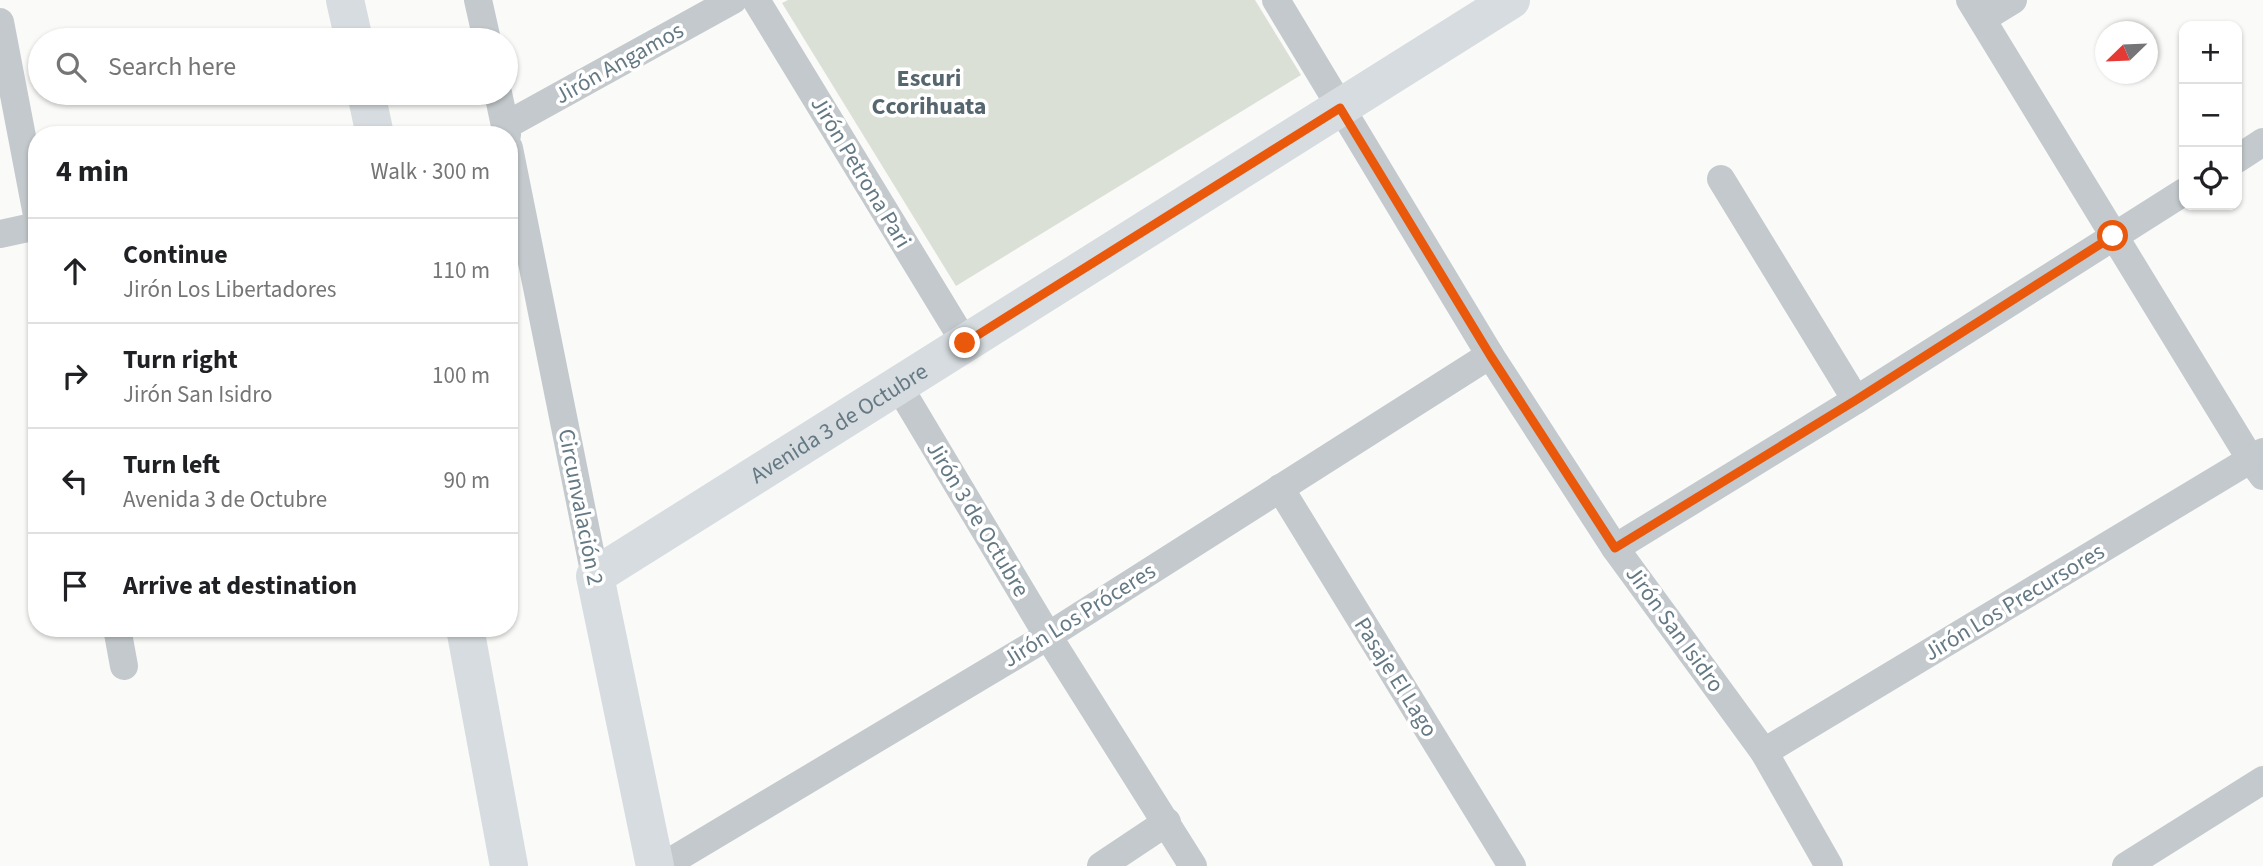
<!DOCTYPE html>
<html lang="en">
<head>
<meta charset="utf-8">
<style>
	body { margin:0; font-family:"Source Sans 3",sans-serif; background:#f2f2f2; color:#202124 }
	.controls { position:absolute; right:21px; top:21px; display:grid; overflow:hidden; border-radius:14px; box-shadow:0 2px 5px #0004 }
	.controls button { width:63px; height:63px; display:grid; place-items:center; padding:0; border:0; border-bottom:2px solid #e0e0e0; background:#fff; color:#202124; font:35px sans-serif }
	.compass { position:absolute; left:2095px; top:21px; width:63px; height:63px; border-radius:50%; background:#fff; box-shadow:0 2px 5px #0004; rotate:247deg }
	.stop { position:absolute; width:21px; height:21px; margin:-16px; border:5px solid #ea580c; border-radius:50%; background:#fff }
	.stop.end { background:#ea580c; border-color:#fff; box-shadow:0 2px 7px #0008 }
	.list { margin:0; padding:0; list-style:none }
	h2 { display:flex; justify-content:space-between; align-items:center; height:91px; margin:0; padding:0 28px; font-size:30px }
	h2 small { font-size:23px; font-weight:400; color:#757577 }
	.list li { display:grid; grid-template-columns:46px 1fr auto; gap:21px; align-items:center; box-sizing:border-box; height:105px; padding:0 28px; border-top:2px solid #e0e0e0 }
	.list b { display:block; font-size:26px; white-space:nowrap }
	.list p { margin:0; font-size:23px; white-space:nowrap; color:#757577 }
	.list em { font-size:23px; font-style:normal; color:#757577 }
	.icon { flex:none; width:38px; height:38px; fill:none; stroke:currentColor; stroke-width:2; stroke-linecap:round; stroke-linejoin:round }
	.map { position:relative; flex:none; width:2263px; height:866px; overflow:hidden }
	.search { position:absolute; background:#fff; box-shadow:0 2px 5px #0004; left:28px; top:28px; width:490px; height:77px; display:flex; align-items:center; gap:18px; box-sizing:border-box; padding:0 24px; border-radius:38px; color:#757577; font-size:26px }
	.panel { position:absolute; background:#fff; box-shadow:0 2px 5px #0004; left:28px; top:126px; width:490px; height:511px; border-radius:28px }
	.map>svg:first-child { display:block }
</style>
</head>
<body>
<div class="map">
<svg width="2263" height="866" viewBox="0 0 2263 866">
	<rect width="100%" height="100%" fill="#fafaf8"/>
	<polygon fill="#dbe0d7" points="788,0 1255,0 1301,75 956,286 782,3"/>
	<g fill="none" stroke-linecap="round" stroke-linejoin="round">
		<g stroke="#c3c9cc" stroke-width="28">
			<polyline points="478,0 487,40"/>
			<polyline points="756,0 965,343"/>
			<polyline points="1276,0 1490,355 1615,548 1764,752 1829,866"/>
			<polyline points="1970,0 2251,460 2263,476"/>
			<polyline points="1982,19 2013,0"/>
			<polyline points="0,22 37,215"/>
			<polyline points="498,93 507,135"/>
			<polyline points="505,126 733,0"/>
			<polyline points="509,148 595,576"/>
			<polyline points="2237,159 2263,142"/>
			<polyline points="1721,179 1856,400"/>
			<polyline points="0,234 37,226"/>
			<polyline points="898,385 1048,636 1193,866"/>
			<polyline points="1280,488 1512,866"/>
			<polyline points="1615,548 1856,400 2184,192"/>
			<polyline points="117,628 124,666"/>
			<polyline points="1764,752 2263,452"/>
			<polyline points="663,866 1048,636 1490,355"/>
			<polyline points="1101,866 1167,822"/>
			<polyline points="2126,866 2263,780"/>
		</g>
		<g stroke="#d6dcdf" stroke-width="38">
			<polyline points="345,0 354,40"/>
			<polyline points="366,93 375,135"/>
			<polyline points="465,628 509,866"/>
			<path id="s1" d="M655 866 595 576 1511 0"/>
		</g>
	</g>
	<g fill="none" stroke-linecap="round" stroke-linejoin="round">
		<polyline stroke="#ea580c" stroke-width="9" points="965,343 1340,108 1490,355 1615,548 1856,400 2113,236"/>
	</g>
	<g text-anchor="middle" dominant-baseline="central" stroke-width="7" stroke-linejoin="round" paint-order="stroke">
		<g font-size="23" fill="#647984" stroke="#fff">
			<text transform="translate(619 63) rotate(-29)">Jirón Angamos</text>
			<text transform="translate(861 172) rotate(59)">Jirón Petrona Pari</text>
			<text stroke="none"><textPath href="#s1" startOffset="584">Avenida 3 de Octubre</textPath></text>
			<text transform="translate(581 507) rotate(79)">Circunvalación 2</text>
			<text transform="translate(978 519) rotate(59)">Jirón 3 de Octubre</text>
			<text transform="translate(2014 602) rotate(-31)">Jirón Los Precursores</text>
			<text transform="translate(1079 615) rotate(-32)">Jirón Los Próceres</text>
			<text transform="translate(1675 629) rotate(54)">Jirón San Isidro</text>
			<text transform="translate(1396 677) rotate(58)">Pasaje El Lago</text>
		</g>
		<g font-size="24" font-weight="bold" fill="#56666f" stroke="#fff">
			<text x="929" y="78">Escuri<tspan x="929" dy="28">Ccorihuata</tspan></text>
		</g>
	</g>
</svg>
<div class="controls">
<button>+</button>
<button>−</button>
<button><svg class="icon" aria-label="locate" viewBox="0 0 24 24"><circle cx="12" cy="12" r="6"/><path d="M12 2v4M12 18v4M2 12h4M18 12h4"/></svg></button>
</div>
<svg class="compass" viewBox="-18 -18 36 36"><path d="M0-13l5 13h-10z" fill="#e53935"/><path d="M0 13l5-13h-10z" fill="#757577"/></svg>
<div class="stop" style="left:2113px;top:236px"></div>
<div class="stop end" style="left:965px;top:343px"></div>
<div class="search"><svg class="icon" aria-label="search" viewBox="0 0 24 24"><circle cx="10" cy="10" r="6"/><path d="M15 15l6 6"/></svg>Search here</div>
<section class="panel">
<h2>4 min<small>Walk · 300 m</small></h2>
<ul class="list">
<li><svg class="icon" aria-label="ahead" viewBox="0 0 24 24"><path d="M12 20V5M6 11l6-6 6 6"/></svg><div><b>Continue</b><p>Jirón Los Libertadores</p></div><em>110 m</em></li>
<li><svg class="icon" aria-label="right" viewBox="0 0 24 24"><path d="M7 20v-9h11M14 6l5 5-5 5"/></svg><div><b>Turn right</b><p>Jirón San Isidro</p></div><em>100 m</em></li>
<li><svg class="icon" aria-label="left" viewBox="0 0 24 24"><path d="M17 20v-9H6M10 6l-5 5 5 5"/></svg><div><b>Turn left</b><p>Avenida 3 de Octubre</p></div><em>90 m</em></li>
<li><svg class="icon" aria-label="arrive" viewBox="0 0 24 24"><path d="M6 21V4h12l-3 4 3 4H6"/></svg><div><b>Arrive at destination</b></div></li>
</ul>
</section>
</div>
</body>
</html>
